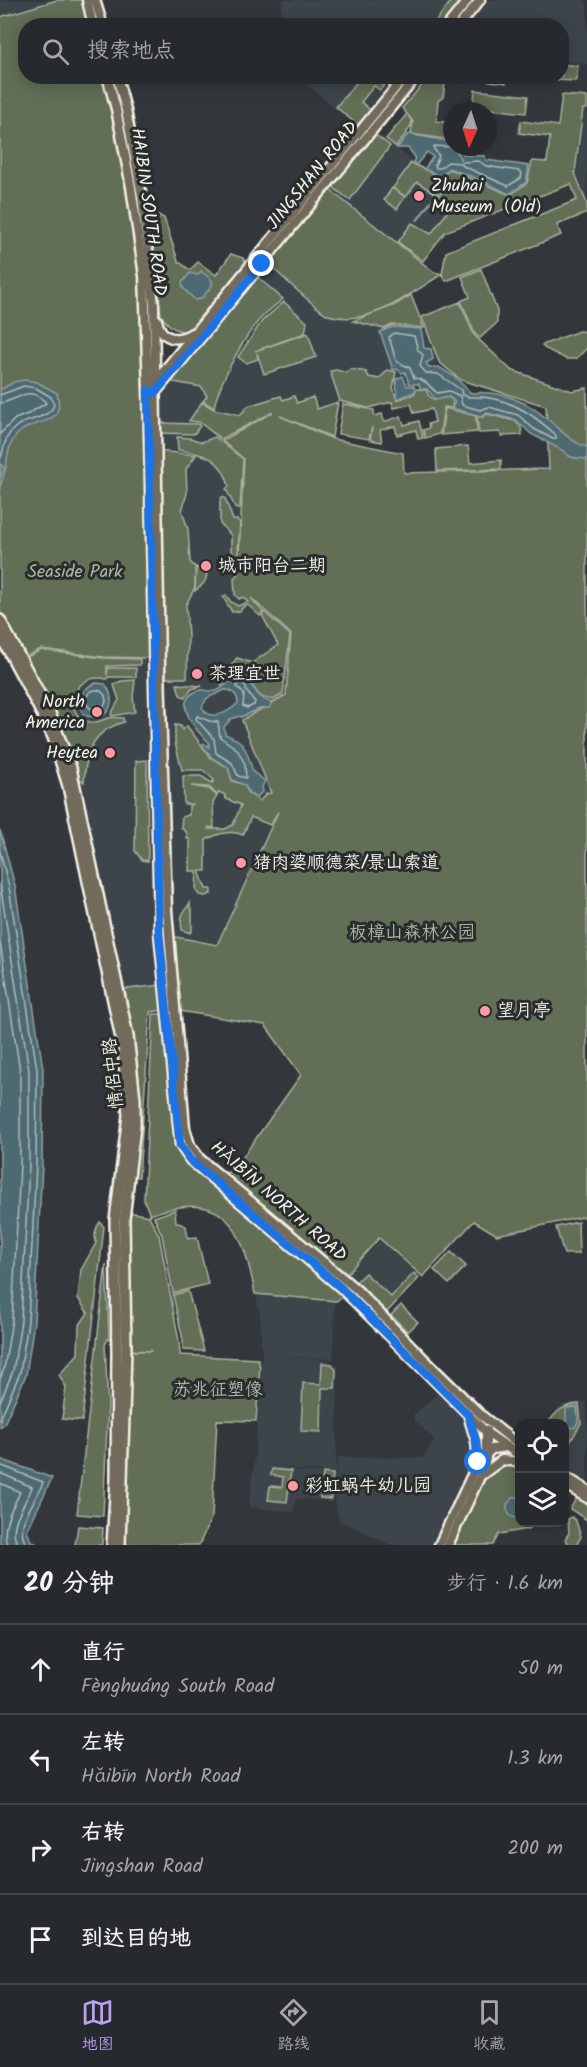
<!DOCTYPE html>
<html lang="zh">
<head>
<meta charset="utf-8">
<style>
	body { margin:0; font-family:Kalam,"LXGW WenKai TC",sans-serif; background:#2e3135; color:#f1f3f6 }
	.controls { position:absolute; right:18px; bottom:18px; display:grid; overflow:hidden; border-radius:12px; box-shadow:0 3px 15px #0003 }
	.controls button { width:54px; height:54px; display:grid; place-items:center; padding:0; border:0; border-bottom:2px solid #424549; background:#26292d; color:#f1f3f6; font:30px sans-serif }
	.compass { position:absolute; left:443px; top:102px; width:54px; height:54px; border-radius:50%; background:#26292d; box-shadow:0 3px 15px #0003; rotate:183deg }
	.stop { position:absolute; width:18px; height:18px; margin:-14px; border:4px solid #1a73e8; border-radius:50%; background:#fff }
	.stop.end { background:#1a73e8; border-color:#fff; box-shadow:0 2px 6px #0008 }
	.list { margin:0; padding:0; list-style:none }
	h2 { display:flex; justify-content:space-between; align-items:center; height:78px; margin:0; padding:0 24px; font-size:26px }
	h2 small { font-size:20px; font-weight:400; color:#a4a6aa }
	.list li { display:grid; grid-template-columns:39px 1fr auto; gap:18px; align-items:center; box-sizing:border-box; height:90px; padding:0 24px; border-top:2px solid #424549 }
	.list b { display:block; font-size:22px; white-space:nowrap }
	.list p { margin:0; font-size:20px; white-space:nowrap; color:#a4a6aa }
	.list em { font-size:20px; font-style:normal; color:#a4a6aa }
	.icon { flex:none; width:33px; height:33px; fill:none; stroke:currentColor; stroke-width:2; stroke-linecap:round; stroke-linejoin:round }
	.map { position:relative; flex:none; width:587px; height:1545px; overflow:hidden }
	.search { position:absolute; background:#26292d; box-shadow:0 3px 15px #0003; left:18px; right:18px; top:18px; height:66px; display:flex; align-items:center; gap:15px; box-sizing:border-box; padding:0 21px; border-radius:24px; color:#a4a6aa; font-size:22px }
	.sheet { height:438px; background:#26292d }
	nav { display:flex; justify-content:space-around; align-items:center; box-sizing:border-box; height:84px; border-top:2px solid #424549; background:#26292d; font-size:16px; color:#a4a6aa }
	nav a { display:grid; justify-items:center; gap:3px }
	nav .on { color:#bca0f2 }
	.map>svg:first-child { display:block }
</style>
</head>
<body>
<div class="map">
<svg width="587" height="1545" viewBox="0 0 587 1545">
	<rect width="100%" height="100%" fill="#33373c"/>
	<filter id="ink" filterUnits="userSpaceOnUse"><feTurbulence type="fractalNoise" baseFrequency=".0167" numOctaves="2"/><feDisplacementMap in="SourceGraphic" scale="12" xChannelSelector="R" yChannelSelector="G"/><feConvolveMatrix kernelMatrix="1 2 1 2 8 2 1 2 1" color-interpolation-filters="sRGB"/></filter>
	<g filter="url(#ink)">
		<g fill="#3e444c">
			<polygon points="0,0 57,0 0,17"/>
			<polygon points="283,0 468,0 447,25 278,26"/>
			<polygon points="480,0 584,0 587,4 587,64 562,61 562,26 459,26"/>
			<polygon points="298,77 405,77 361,130"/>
			<polygon points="584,111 587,111 587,200 577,173"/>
			<polygon points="372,130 465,200 420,262 326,187"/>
			<polygon points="265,261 327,315 355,319 391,305 422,317 439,362 341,396 333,439 273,413 222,441 244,459 237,586 291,634 286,695 242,720 279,810 217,945 169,936 155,393"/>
			<polygon points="41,649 104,657 152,658 162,985 119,990 81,811 21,659"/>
			<polygon points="380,1240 421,1277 387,1314 346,1276"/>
			<polygon points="256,1294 335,1301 333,1359 271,1356 328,1360 338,1366 336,1472 298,1470 264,1459 297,1471 336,1474 332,1502 296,1498 294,1512 249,1507 255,1455 262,1356 260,1317"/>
			<polygon points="442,1389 468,1415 478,1462 438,1545 391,1545 339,1520 334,1497 338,1457 422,1458 435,1440 414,1420 414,1415"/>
			<polygon points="587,1402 587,1484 565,1470 564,1424 546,1424 557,1409 566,1404"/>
		</g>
		<g fill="#626e56" stroke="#abb09f" stroke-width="1.5" fill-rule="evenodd">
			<polygon points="57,0 86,0 93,25 26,26 26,76 107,77 143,276 152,658 104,657 41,649 21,659 0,620 0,17"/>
			<polygon points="452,0 460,5 444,25 432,26"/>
			<polygon points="562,64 578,66 576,81 554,80 554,77 551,77 562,76"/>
			<polygon points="475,76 506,76 506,83 474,79"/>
			<polygon points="361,77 391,77 380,90 374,86 361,102 374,113 361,128 336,107"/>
			<polygon points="429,77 446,77 443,97 438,101 436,121 452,123 452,140 411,134 413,122 408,115 412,122 410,128 396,147 386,139 407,114 402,108"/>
			<polygon points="475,90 528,96 526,113 473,107"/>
			<path d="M562 95 587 97V109H583L575 173 587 204V213L557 225 561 235 446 281 442 274C410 294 369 328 328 315 318 311 276 271 265 261L326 187 434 272 442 274 446 252 577 200 571 184 445 232 423 261 398 242 412 223 431 234 451 207 437 196 444 191 442 177 449 169 510 195 527 183 532 161 547 162 550 137 519 133 521 121 558 126Z"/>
			<polygon points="373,133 390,146 350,200 335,189 333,180"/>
			<polygon points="411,163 434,174 433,184 437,190 434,193 417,182 406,197 393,188"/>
			<polygon points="392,188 405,197 397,209 384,200"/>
			<path d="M156 214 164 218 178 261 190 270 198 262 216 275 231 254 243 258 246 263 187 332C174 330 168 326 161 315L148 215Z"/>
			<polygon points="481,269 497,311 497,323 480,338 475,334 461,301 470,297 462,277"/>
			<path d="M255 275 283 299C276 305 268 311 262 317 245 334 218 385 214 408L203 401 207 396 201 387 168 381Z"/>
			<polygon points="411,295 424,328 392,325 384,329 353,321 395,305"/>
			<polygon points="284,302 307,322 305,333 255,351 308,333 316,357 264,374 257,353 258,359 246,363 238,357 262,321"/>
			<path d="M460 302 474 335 511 370 572 391 587 388V1218L582 1217 497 1235 474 1221 423 1277 379 1238 345 1276 225 1174 235 1168 301 1075 265 1025 180 1011 178 1007 171 936 217 945 278 812 270 825 251 817 243 835C231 830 217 834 206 840V871H199L206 889H211V894L205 896 199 895 196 890 197 871H190V839H187V833L181 827 182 817 189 815V805L193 804H184L183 776H201L212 783 214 780 203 770H182L175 743V725L181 726 182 730 187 726 211 758 228 767 232 781 245 785 248 793 260 801 266 794 271 793 242 720 286 695 291 634 251 598 263 612 260 616 248 605 244 606 240 611 232 612 223 597 226 595 231 602 238 606 248 602 243 597 239 599 235 595 234 578 238 574 244 459 222 441 273 412 221 439 199 422 189 421 202 402 214 409 240 415 248 406 281 396 283 400 294 396 297 403 313 397 317 409 338 402 332 437 280 416 333 439 403 453 404 473 549 469 546 406 461 380 439 362 422 317ZM191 786 209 787 217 795 219 792 225 795 226 799 241 805 233 825 225 829H208L209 827 214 828 213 803 217 796 209 789Z"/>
			<polygon points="579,331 587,332 587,348 576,359 566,359 544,348 542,345"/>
			<polygon points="351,369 366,372 369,377 379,379 388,370 396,372 393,388 397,400 414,394 417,389 426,390 429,396 435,400 448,397 453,400 452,408 444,407 440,434 425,438 423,430 429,428 428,424 435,422 432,409 414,413 411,404 394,408 392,402 368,408 340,401 330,371 336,370 347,373"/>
			<polygon points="343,404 374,410 374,416 382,414 384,422 401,416 404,425 419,421 423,438 418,439 416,430 397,435 395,426 380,430 382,442 370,440 372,427 369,439 338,434"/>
			<polygon points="445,408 476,416 477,432 441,435"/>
			<polygon points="487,414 515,421 521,427 522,435 501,436 500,432 479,433 477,417 483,417"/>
			<polygon points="157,423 198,424 200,426 194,434 157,433"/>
			<path d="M177 437 190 438 202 442 215 437 243 459 240 508 236 509 226 489 229 486C221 457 205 454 178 450Z"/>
			<polygon points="468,446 470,463 501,460 501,469 437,471 436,449"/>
			<polygon points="157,451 196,455 186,469 187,493 182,511 188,529 190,562 195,567 195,587 186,605 188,636 187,678 161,678"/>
			<polygon points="222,497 225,498 233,520 237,520 240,523 237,566 234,560 233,552 231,552 231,535 220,524 220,501"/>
			<path d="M196 567 207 574C206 583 202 585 195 591Z"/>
			<path d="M264 612 290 635 283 694 273 700C268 699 263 698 259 695 251 686 250 674 233 677L224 688 219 682 237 658 252 663 278 645 262 615Z"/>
			<path d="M41 650 103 658 140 659V665L107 666V675L108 668H136V677H108L107 679C69 671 63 718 90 722 97 724 102 719 109 718 113 717 119 718 123 718L124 722C92 731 86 752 84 782L75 775 23 659Z"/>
			<polygon points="135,680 133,697 135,712 112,716 111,714 119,700 114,685 121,681"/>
			<polygon points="177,684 202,686 192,689 185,697 180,695"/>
			<polygon points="147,760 148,861 142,860 135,851 136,761"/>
			<path d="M190 903V909H192V931L190 933 182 930C180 916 182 914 190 903Z"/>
			<polygon points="161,985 164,1010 150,1012 139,1177 127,1176 119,990"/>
			<path d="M153 1014H164L179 1145 348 1295 336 1301 255 1294C243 1228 225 1187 150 1215L144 1200Z"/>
			<polygon points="175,1210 176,1222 186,1226 188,1238 197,1237 208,1284 173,1293 162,1235 154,1217"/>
			<polygon points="128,1212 149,1216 159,1235 179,1341 180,1355 258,1359 260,1367 256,1421 217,1420 212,1516 199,1545 122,1545 126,1351 152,1351 126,1350"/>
			<path d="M100 1222 104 1227 82 1421 62 1419 66 1387 59 1375 78 1354 79 1326 88 1313 78 1298 81 1270 96 1243C94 1234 95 1229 100 1222Z"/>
			<polygon points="578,1222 579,1254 564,1254 556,1227"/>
			<polygon points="451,1252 466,1266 449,1284 434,1270"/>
			<polygon points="106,1264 109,1337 105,1345 108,1405 103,1516 77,1514"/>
			<polygon points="365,1273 391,1297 414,1273 419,1278 387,1312 355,1283"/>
			<polygon points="188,1291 204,1351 183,1350 183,1340 173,1295"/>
			<polygon points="401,1305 418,1322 408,1332 391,1315"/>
			<polygon points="322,1363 332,1364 336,1370 335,1388 322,1388 321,1432 301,1431 303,1383 321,1384"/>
			<path d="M579 1404 581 1423 565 1451 564 1424H547C557 1411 563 1405 579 1404Z"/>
			<polygon points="509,1463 519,1466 520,1522 538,1523 528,1529 499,1534 493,1545 451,1545 483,1478 498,1466"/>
			<polygon points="272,1469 291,1471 287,1502 268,1500 270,1486 282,1487 283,1477 271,1475"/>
			<polygon points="323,1473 333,1474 331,1499 320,1498"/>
			<polygon points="579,1494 587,1500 587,1520 570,1509"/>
			<polygon points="572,1517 576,1521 581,1537 576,1545 570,1545 565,1539 569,1533 568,1519"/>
			<polygon points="78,1526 103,1528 102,1545 75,1545"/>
		</g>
		<g fill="#4e6b72" stroke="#90a1a1" stroke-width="1.5" fill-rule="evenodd">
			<path d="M408 134 452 142V147H463L464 155 485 156 486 160 529 166 526 182 509 194 481 180 449 168C441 176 438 180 443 191L435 196 418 220H417L439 190 434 183 435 174 424 169 433 157 427 152 416 165 413 163 415 157 408 148H397Z"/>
			<polygon points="201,271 212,280 212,286 201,299 195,300 183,288 182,283 190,273 198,275"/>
			<path d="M392 327 421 329 424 348 431 349 433 359 426 363 429 368 439 367 455 377 471 393C498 390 524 400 545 417 558 427 570 442 587 447V461L585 459C577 458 569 459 564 451L531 434 516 420 487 413 480 416 452 408 455 402 449 397 435 399 427 389H420L419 384H409L405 372 402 373 397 369 393 370 380 332Z"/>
			<polygon points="403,376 407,386 414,386 416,391 397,399 396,379"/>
			<path d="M24 380 37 382 57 393C66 426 38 418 21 431 3 445 10 468 0 486V479L4 468 0 463V390L14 382Z"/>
			<path d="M241 677C256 683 253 697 270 702L271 705 269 708 259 709 241 717 240 716 231 719 224 727 225 734C229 736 235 738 239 741 247 748 250 762 253 772L265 781 262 787 263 791 256 798 249 793 245 785 232 780 228 767 212 758 202 745 203 743 209 747V742C199 734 173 705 193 693 210 683 210 703 231 679ZM225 690C233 690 237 695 238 703 229 712 210 723 202 707L207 698Z"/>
			<path d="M96 683 105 684C120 703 105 726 83 714 78 699 80 689 96 683Z"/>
			<polygon points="0,830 15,886 43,1069 42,1165 34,1322 26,1375 4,1424 0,1427"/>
			<polygon points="577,1407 578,1422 575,1427 570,1428 566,1424 566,1408"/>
			<polygon points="0,1459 52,1478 27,1531 31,1541 39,1545 0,1545"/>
			<path d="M514 1497H519V1518C510 1518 506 1513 507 1504Z"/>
		</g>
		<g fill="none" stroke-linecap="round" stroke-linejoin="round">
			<g stroke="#b2bbb9" stroke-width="1.5">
				<polyline points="453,147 434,146 434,149 439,156 435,165 436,168 440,168 448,162 461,163 463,166 508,186 521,178 522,173 519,171 486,166 479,161 462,162 455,147"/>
				<path d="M394 333 414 336 418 350 423 355 420 366 426 373 438 374 461 390 462 395C476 400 477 395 489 398 516 402 536 417 556 435V438L553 439 534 429 518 415 489 407 480 410 462 405 460 396 449 391 437 393C429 386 425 379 414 378L410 368 396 361 389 337Z"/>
				<path d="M0 395 24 386 36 388 51 397 54 405C49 419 28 418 17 426 2 439 6 445 0 460"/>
				<path d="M0 403C18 401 30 383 46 403L28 414 15 419 0 434"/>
				<polygon points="241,683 245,685 247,692 255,702 254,705 247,708 243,706 244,694 237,687 238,684"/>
				<circle cx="96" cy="700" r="10"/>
				<polygon points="197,716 209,721 218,722 220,737 237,749 245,764 246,778 238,776 232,763 216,753 214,739 196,719"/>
				<polyline points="0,852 9,887 37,1070 36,1165 28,1322 20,1373 0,1419"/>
				<polyline points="0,883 29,1071 29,1165 21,1321 13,1371 0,1402"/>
				<polyline points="0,942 20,1071 20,1165 12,1320 4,1369 0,1379"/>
				<path d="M0 1465 43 1482C37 1502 12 1525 27 1545"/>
				<path d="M0 1473 32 1487C26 1505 6 1525 18 1545"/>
				<path d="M0 1483 20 1492C12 1510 1 1524 7 1545"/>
			</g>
			<defs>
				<g id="major">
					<polyline points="87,0 93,26"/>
					<polyline points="95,0 103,26"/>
					<polyline points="447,26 468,0"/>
					<polyline points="459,26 480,0"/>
					<polyline points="107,76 116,109 131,187 144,276 148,390 159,933 180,1145 190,1160 340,1287 487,1433 520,1456"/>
					<polyline points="117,76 126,110 142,196 154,305 160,667 167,910 185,1128 190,1145 200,1159 357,1290 429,1364 481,1415 520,1446"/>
					<path d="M157 320C161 339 176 343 192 333"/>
					<polyline points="154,383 405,76"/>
					<polyline points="155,393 417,76"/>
					<polyline points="469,1418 476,1441 478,1462"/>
					<polyline points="483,1474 502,1460 520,1462"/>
					<polyline points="564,1476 587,1490"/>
					<polyline points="564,1484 587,1498"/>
					<polyline points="439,1545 478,1462 492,1449 507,1447"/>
					<polyline points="448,1545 483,1470 486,1459 486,1430"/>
				</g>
				<g id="highway">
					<polyline points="0,620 50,713 71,768 128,1036 135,1099 135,1126 124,1219 126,1350 120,1545"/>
					<polyline points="0,635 43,716 53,737 68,786 123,1048 128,1115 115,1220 117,1352 116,1479 112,1545"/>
				</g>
			</defs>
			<use href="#major" stroke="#f4f1e8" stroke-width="13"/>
			<use href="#highway" stroke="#f4f1e8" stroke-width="14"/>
			<use href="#major" stroke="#726b5a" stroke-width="8"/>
			<use href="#highway" stroke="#726b5a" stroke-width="9"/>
		</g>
	</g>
	<g fill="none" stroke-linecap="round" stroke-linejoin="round" filter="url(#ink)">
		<polyline stroke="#1a73e8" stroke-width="8" points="262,264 155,393 148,390 159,933 180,1145 190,1160 340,1287 468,1415 476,1441 478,1462"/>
	</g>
	<g fill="#ff9aa2" stroke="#2a2d2e" stroke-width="2">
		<circle cx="419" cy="196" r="6"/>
		<circle cx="206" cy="566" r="6"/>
		<circle cx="197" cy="674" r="6"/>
		<circle cx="97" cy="712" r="6"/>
		<circle cx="110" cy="753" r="6"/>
		<circle cx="241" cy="863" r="6"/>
		<circle cx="485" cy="1011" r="6"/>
		<circle cx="293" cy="1486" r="6"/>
	</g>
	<g text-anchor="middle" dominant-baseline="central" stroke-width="6" stroke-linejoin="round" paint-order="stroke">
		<g font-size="18" fill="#f4f1e8" stroke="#2a2d2e">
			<text transform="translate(313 176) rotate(-51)">JINGSHAN ROAD</text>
			<text transform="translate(148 212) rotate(82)">HAIBIN SOUTH ROAD</text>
			<text transform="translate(114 1073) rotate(-96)">情侶中路</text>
			<text transform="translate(278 1202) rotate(41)">HǍIBĪN NORTH ROAD</text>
		</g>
		<g font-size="18" fill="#f4f1e8" stroke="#2a2d2e" text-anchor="start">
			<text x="431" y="186">Zhuhai<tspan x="431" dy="21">Museum（Old）</tspan></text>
			<text x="218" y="566">城市阳台二期</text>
			<text x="209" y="674">茶理宜世</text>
			<text x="85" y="702" text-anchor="end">North<tspan x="85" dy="21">America</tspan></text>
			<text x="98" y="753" text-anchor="end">Heytea</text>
			<text x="253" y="863">猪肉婆顺德菜/景山索道</text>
			<text x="497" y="1011">望月亭</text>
			<text x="305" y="1486">彩虹蜗牛幼儿园</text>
		</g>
		<g font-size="18" fill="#b2b6a6" stroke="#2a2d2e">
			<text x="75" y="572">Seaside Park</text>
			<text x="412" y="933">板樟山森林公园</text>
			<text x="218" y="1390">苏兆征塑像</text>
		</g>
	</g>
</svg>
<div class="controls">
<button><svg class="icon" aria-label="locate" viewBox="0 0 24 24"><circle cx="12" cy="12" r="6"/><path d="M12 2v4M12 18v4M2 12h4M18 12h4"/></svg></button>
<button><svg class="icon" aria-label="layers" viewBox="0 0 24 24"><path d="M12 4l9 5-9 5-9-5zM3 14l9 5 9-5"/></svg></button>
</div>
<svg class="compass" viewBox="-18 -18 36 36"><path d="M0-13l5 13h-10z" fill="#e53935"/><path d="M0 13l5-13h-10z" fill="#a4a6aa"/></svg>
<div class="stop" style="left:478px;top:1462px"></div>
<div class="stop end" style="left:262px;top:264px"></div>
<div class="search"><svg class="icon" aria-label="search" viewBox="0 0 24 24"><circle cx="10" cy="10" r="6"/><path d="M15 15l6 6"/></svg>搜索地点</div>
</div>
<section class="sheet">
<h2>20 分钟<small>步行 · 1.6 km</small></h2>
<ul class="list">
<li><svg class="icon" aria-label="ahead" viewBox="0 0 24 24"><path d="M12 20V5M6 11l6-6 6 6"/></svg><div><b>直行</b><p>Fènghuáng South Road</p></div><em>50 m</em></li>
<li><svg class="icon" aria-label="left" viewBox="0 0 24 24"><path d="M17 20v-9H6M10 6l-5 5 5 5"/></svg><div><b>左转</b><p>Hǎibīn North Road</p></div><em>1.3 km</em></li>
<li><svg class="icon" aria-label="right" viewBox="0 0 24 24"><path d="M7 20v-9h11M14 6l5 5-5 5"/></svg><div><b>右转</b><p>Jingshan Road</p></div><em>200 m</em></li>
<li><svg class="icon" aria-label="arrive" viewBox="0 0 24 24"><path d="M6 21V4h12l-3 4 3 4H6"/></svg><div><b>到达目的地</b></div></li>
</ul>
</section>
<nav>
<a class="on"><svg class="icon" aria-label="map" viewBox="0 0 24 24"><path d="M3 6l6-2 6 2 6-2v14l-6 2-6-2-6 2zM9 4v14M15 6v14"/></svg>地图</a>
<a><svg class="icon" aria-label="directions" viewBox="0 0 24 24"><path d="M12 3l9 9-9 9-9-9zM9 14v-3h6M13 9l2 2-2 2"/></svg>路线</a>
<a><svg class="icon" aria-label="saved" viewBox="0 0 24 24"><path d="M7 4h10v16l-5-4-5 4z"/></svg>收藏</a>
</nav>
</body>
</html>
